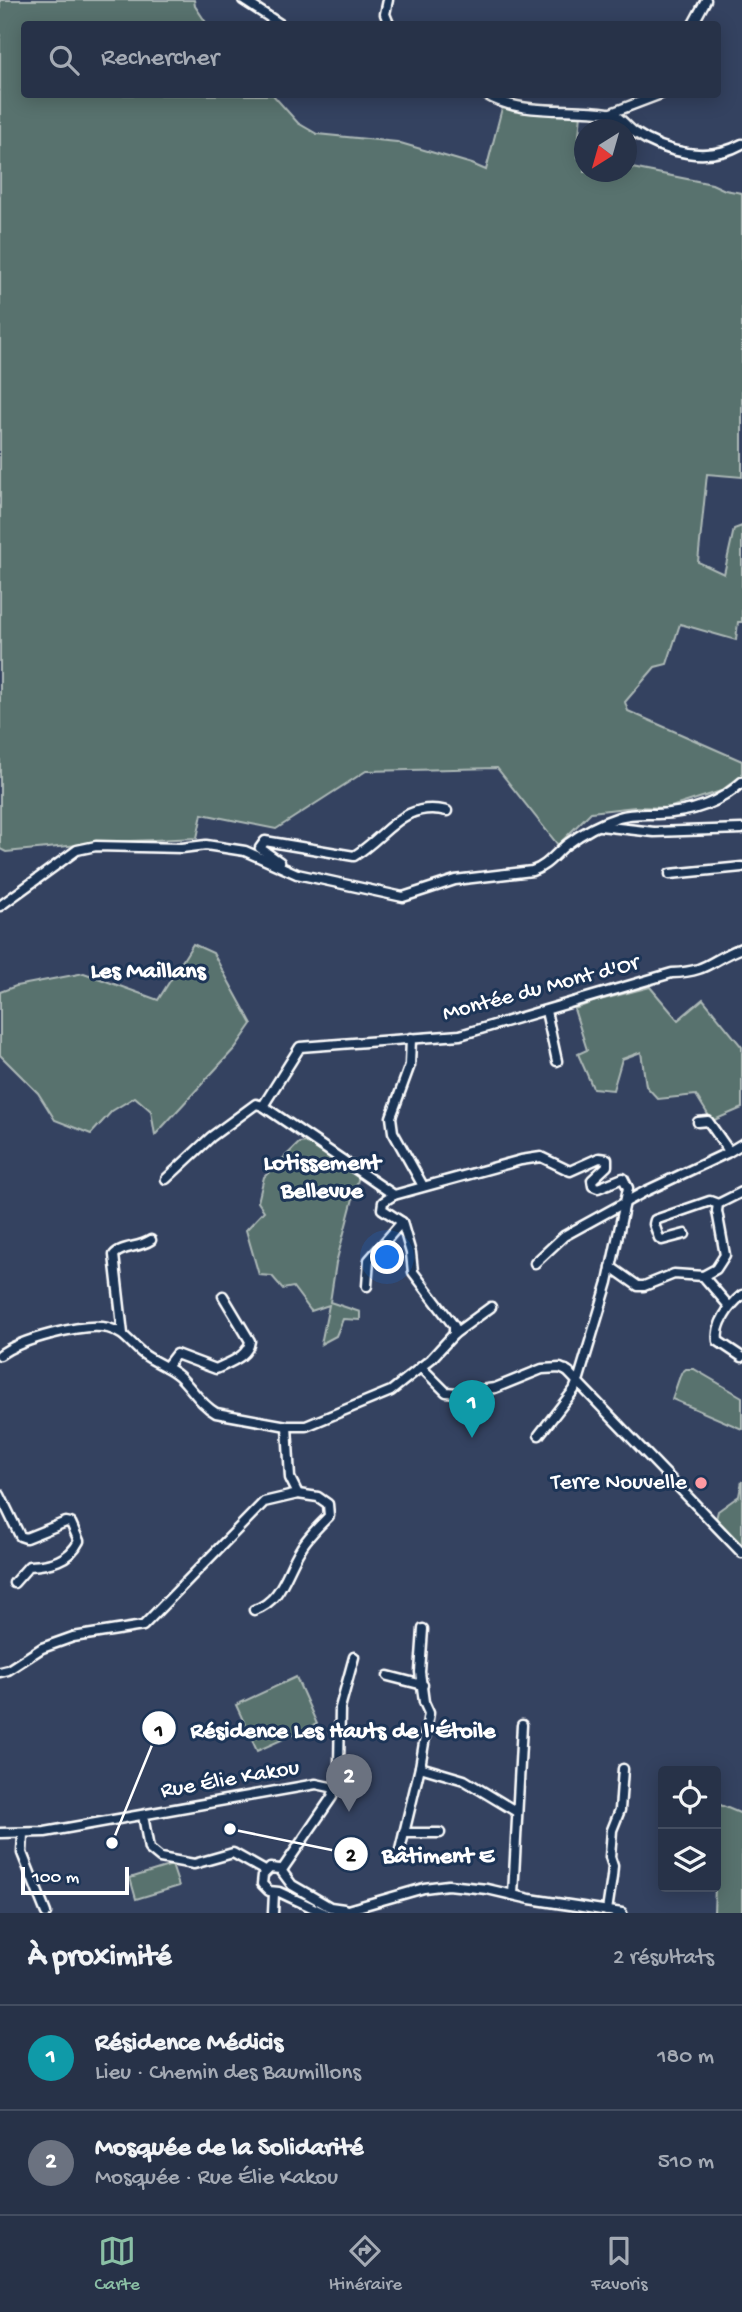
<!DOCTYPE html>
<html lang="fr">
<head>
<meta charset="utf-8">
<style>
	body { margin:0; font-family:"Gochi Hand",sans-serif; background:#333e52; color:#f1f3f6 }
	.controls { position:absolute; right:21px; bottom:21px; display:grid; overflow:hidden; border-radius:7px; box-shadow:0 4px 18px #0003 }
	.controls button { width:63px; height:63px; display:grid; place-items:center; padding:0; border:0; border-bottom:2px solid #434d60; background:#273248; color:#f1f3f6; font:35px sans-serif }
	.compass { position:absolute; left:574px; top:119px; width:63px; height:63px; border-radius:50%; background:#273248; box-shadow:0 4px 18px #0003; rotate:217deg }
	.scale { position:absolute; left:21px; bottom:18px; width:108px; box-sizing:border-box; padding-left:7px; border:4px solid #fff; border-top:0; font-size:19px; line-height:24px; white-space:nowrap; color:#fff; -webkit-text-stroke:5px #1d3557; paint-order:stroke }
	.you { position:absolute; left:388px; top:1258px; width:24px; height:24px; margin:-18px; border:5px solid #fff; border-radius:50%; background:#1a73e8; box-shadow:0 0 0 10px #1a73e833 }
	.badge { display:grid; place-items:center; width:46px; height:46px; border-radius:50%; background:#8abfa5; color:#fff; font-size:23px; font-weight:700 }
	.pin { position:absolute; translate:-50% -58px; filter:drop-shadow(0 2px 4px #0008) }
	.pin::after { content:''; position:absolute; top:37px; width:24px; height:21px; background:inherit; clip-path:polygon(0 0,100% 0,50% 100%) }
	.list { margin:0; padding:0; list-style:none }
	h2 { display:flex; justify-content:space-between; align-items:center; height:91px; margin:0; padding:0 28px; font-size:30px }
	h2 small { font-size:23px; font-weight:400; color:#a4aab4 }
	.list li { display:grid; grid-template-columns:46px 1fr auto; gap:21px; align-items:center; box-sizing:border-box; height:105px; padding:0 28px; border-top:2px solid #434d60 }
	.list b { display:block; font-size:26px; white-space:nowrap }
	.list p { margin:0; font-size:23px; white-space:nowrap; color:#a4aab4 }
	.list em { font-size:23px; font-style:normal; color:#a4aab4 }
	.icon { flex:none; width:38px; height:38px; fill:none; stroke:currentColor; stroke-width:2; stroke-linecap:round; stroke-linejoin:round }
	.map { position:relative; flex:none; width:742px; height:1913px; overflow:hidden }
	.search { position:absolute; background:#273248; box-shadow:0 4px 18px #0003; left:21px; right:21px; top:21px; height:77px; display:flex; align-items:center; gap:18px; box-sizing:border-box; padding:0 24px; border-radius:7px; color:#a4aab4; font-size:26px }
	.sheet { height:301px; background:#273248 }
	nav { display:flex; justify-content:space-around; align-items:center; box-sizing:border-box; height:98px; border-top:2px solid #434d60; background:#273248; font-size:19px; color:#a4aab4 }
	nav a { display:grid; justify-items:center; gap:4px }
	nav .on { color:#8abfa5 }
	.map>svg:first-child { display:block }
</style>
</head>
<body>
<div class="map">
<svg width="742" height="1913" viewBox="0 0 742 1913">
	<rect width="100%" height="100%" fill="#344260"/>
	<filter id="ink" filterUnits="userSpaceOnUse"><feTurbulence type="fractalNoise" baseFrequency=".0143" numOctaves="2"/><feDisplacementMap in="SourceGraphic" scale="14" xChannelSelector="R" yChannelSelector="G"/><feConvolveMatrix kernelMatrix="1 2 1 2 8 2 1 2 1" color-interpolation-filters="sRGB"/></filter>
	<g filter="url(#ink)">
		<g fill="#59726e" stroke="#acb8b6" stroke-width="2">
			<polygon points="0,0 194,0 195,6 207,24 24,24 24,94 273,95 298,123 317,134 397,142 472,164 486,170 502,108 581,114 577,157 584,159 584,172 626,172 627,167 712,184 725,190 742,193 742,477 707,474 698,562 724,574 734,529 742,526 742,622 738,622 736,640 680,624 667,664 655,667 625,702 628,711 742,761 742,775 721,791 668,808 635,807 591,812 558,845 497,768 366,771 276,829 202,814 197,838 110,842 6,852 0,849"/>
			<polygon points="193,944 213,953 252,1024 235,1048 155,1135 151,1111 135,1097 112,1111 91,1134 55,1120 38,1093 0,1055 0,992 16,986 84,973 158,1000"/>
			<polygon points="650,987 678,1020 703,999 742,1047 742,1108 712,1121 696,1095 658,1099 646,1086 641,1052 622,1059 613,1090 593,1088 578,1054 587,1050 574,1009 596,1001"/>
			<polygon points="308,1142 359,1176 336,1263 330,1302 360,1312 360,1320 343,1319 336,1336 321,1344 329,1305 311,1311 293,1287 283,1289 272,1276 259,1275 246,1230 264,1211 258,1202 264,1177 299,1143"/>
			<polygon points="686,1369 694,1369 742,1397 742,1429 672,1399 681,1373"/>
			<polygon points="742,1481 742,1545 716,1519 718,1511 739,1496"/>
			<polygon points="296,1677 317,1724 257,1751 236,1705"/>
			<polygon points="718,1804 742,1814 742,1913 714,1913"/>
			<polygon points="172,1865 179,1886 136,1899 130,1878"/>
		</g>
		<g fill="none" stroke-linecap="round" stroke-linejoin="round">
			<defs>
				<g id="minor">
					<polyline points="243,0 280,24"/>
					<polyline points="388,0 385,14 389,24"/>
					<polyline points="693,24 706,0"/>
					<path d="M485 94C521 116 568 107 608 113 618 114 626 126 634 132 665 153 708 163 742 144"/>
					<polyline points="611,113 661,94"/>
					<polyline points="600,826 654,832 742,829"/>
					<path d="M280 862 260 848 265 841 354 856C387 836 403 800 447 811"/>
					<polyline points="670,874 742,867"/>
					<path d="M0 906 77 850 96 846 182 848 206 845 245 851 297 874 403 897 455 880 532 871C547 866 554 855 566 845 582 833 600 823 619 817 631 813 645 814 657 814 688 813 719 804 742 782"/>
					<polyline points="546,1011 557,1061"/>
					<polyline points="411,1038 410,1065 391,1117 393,1132 423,1186"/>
					<path d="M263 1106 300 1047 460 1035 672 973C709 972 711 959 742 948"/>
					<polyline points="698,1122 708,1121 729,1151"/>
					<polyline points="166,1179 211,1137 256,1104 263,1106 394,1195"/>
					<polyline points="685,1234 662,1240 659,1238 654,1224 655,1220 710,1201 718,1204"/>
					<polyline points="535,1263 564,1236 644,1192 727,1153 742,1144"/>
					<polyline points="611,1267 638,1286 644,1286 674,1274 703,1276 729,1306"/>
					<polyline points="703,1276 716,1269 725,1255 717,1211 718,1204 742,1192"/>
					<polyline points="367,1286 369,1260 402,1222"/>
					<path d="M742 1295C730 1305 715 1324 718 1341L742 1357"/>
					<path d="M123 1334 114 1255C121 1246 139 1248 151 1240"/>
					<polyline points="454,1334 454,1326 413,1272 411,1253 402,1222 382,1209 383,1202 394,1195 521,1160 541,1157 570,1171 599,1158 607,1159 607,1166 592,1180 593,1186 598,1188 623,1178 628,1188 608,1282 579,1378 574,1390 539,1435"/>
					<path d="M0 1355C19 1340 84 1322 108 1328 124 1332 130 1343 142 1353 153 1362 168 1366 179 1376 192 1388 200 1404 216 1413L287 1426H306L391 1391 431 1359 454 1334 491 1307"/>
					<path d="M166 1367 176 1354 216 1369C230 1362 248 1357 250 1341L223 1296"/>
					<polyline points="421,1367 446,1392 457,1393 495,1388 542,1369 560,1368 569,1372"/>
					<polyline points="566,1370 742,1553"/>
					<polyline points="287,1426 290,1478 298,1494"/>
					<path d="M0 1495 20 1536 26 1538 66 1522 71 1523 79 1541C69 1561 50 1565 29 1566L14 1583"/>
					<path d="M0 1672 8 1670 42 1648 73 1637 143 1626 264 1502 298 1494 318 1497 328 1504 329 1516C319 1526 307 1537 300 1550 286 1572 282 1601 254 1610"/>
					<polyline points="388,1676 423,1685"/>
					<polyline points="420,1767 429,1713 424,1702 420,1672 423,1629"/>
					<polyline points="143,1815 149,1849 160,1858 194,1864 233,1853 265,1871"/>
					<polyline points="0,1833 45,1832 316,1784 335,1788 339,1767 340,1708 354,1657"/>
					<polyline points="404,1833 440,1833"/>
					<polyline points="23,1834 22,1853 46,1913"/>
					<polyline points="399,1854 420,1767 464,1780 517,1812"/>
					<polyline points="282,1870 332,1797 335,1788"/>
					<polyline points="513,1895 522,1725"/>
					<polyline points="607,1911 612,1877 613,1866 610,1857 612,1830 620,1810 623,1769"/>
					<polyline points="273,1913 274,1893"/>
					<polyline points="324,1913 279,1892 269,1891 262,1884 263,1875 270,1868 280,1869 292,1885 330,1907 344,1909"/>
					<polyline points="337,1913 424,1888 448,1885 487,1889 530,1899 622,1913"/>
				</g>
			</defs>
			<use href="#minor" stroke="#fff" stroke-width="13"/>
			<use href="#minor" stroke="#1d3557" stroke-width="8"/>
		</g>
	</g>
	<circle fill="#ff9aa2" stroke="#1d3557" stroke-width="2.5" cx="701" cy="1483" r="7"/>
	<g text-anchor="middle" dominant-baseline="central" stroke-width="6" stroke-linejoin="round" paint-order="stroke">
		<g font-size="23" fill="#fff" stroke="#1d3557">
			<text transform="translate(541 989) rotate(-15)">Montée du Mont d'Or</text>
			<text transform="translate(230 1780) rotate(-10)">Rue Élie Kakou</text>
		</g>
		<g font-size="23" fill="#fff" stroke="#1d3557" text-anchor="end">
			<text x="687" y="1483">Terre Nouvelle</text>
		</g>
		<g font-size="24" font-weight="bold" fill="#fff" stroke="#1d3557">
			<text x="148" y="972">Les Maillans</text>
			<text x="322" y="1164">Lotissement<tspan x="322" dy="28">Bellevue</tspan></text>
		</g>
	</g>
	<path fill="none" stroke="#fff" stroke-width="2.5" d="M112 1843L159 1728M230 1829L351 1854"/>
	<g fill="#fff" stroke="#1d3557" stroke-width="2.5">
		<circle cx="112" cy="1843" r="7"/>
		<circle cx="230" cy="1829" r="7"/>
		<circle cx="159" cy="1728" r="18"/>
		<circle cx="351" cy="1854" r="18"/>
	</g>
	<g font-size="21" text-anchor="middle" font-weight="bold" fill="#111">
		<text x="159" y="1736">1</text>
		<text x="351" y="1861">2</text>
	</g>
	<g font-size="24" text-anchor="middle" font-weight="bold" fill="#fff" stroke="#1d3557" stroke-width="6" stroke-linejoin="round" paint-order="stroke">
		<text x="343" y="1737">Résidence Les Hauts de l'Étoile</text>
		<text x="438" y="1862">Bâtiment E</text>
	</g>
</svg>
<div class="controls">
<button><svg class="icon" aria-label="locate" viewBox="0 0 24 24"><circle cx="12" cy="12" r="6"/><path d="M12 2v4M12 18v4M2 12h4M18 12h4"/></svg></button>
<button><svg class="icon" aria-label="layers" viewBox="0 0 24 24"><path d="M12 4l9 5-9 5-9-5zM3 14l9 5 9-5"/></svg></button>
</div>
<svg class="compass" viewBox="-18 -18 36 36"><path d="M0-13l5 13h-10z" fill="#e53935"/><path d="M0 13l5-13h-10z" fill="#a4aab4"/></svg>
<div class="scale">100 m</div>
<div class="you"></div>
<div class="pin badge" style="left:472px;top:1438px;background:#0f9aa8">1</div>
<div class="pin badge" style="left:349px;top:1812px;background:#6b7280">2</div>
<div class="search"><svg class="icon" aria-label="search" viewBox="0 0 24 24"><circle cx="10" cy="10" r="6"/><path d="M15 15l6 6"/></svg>Rechercher</div>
</div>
<section class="sheet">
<h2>À proximité<small>2 résultats</small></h2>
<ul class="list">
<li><span class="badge" style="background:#0f9aa8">1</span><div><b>Résidence Médicis</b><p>Lieu · Chemin des Baumillons</p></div><em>180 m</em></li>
<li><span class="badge" style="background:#6b7280">2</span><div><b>Mosquée de la Solidarité</b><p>Mosquée · Rue Élie Kakou</p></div><em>510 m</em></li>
</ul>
</section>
<nav>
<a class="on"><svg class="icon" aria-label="map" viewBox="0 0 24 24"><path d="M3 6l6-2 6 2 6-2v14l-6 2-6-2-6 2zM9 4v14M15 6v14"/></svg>Carte</a>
<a><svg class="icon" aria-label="directions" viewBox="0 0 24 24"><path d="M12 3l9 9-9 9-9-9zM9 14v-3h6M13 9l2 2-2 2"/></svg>Itinéraire</a>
<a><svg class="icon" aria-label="saved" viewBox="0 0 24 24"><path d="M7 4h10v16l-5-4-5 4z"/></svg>Favoris</a>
</nav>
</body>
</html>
